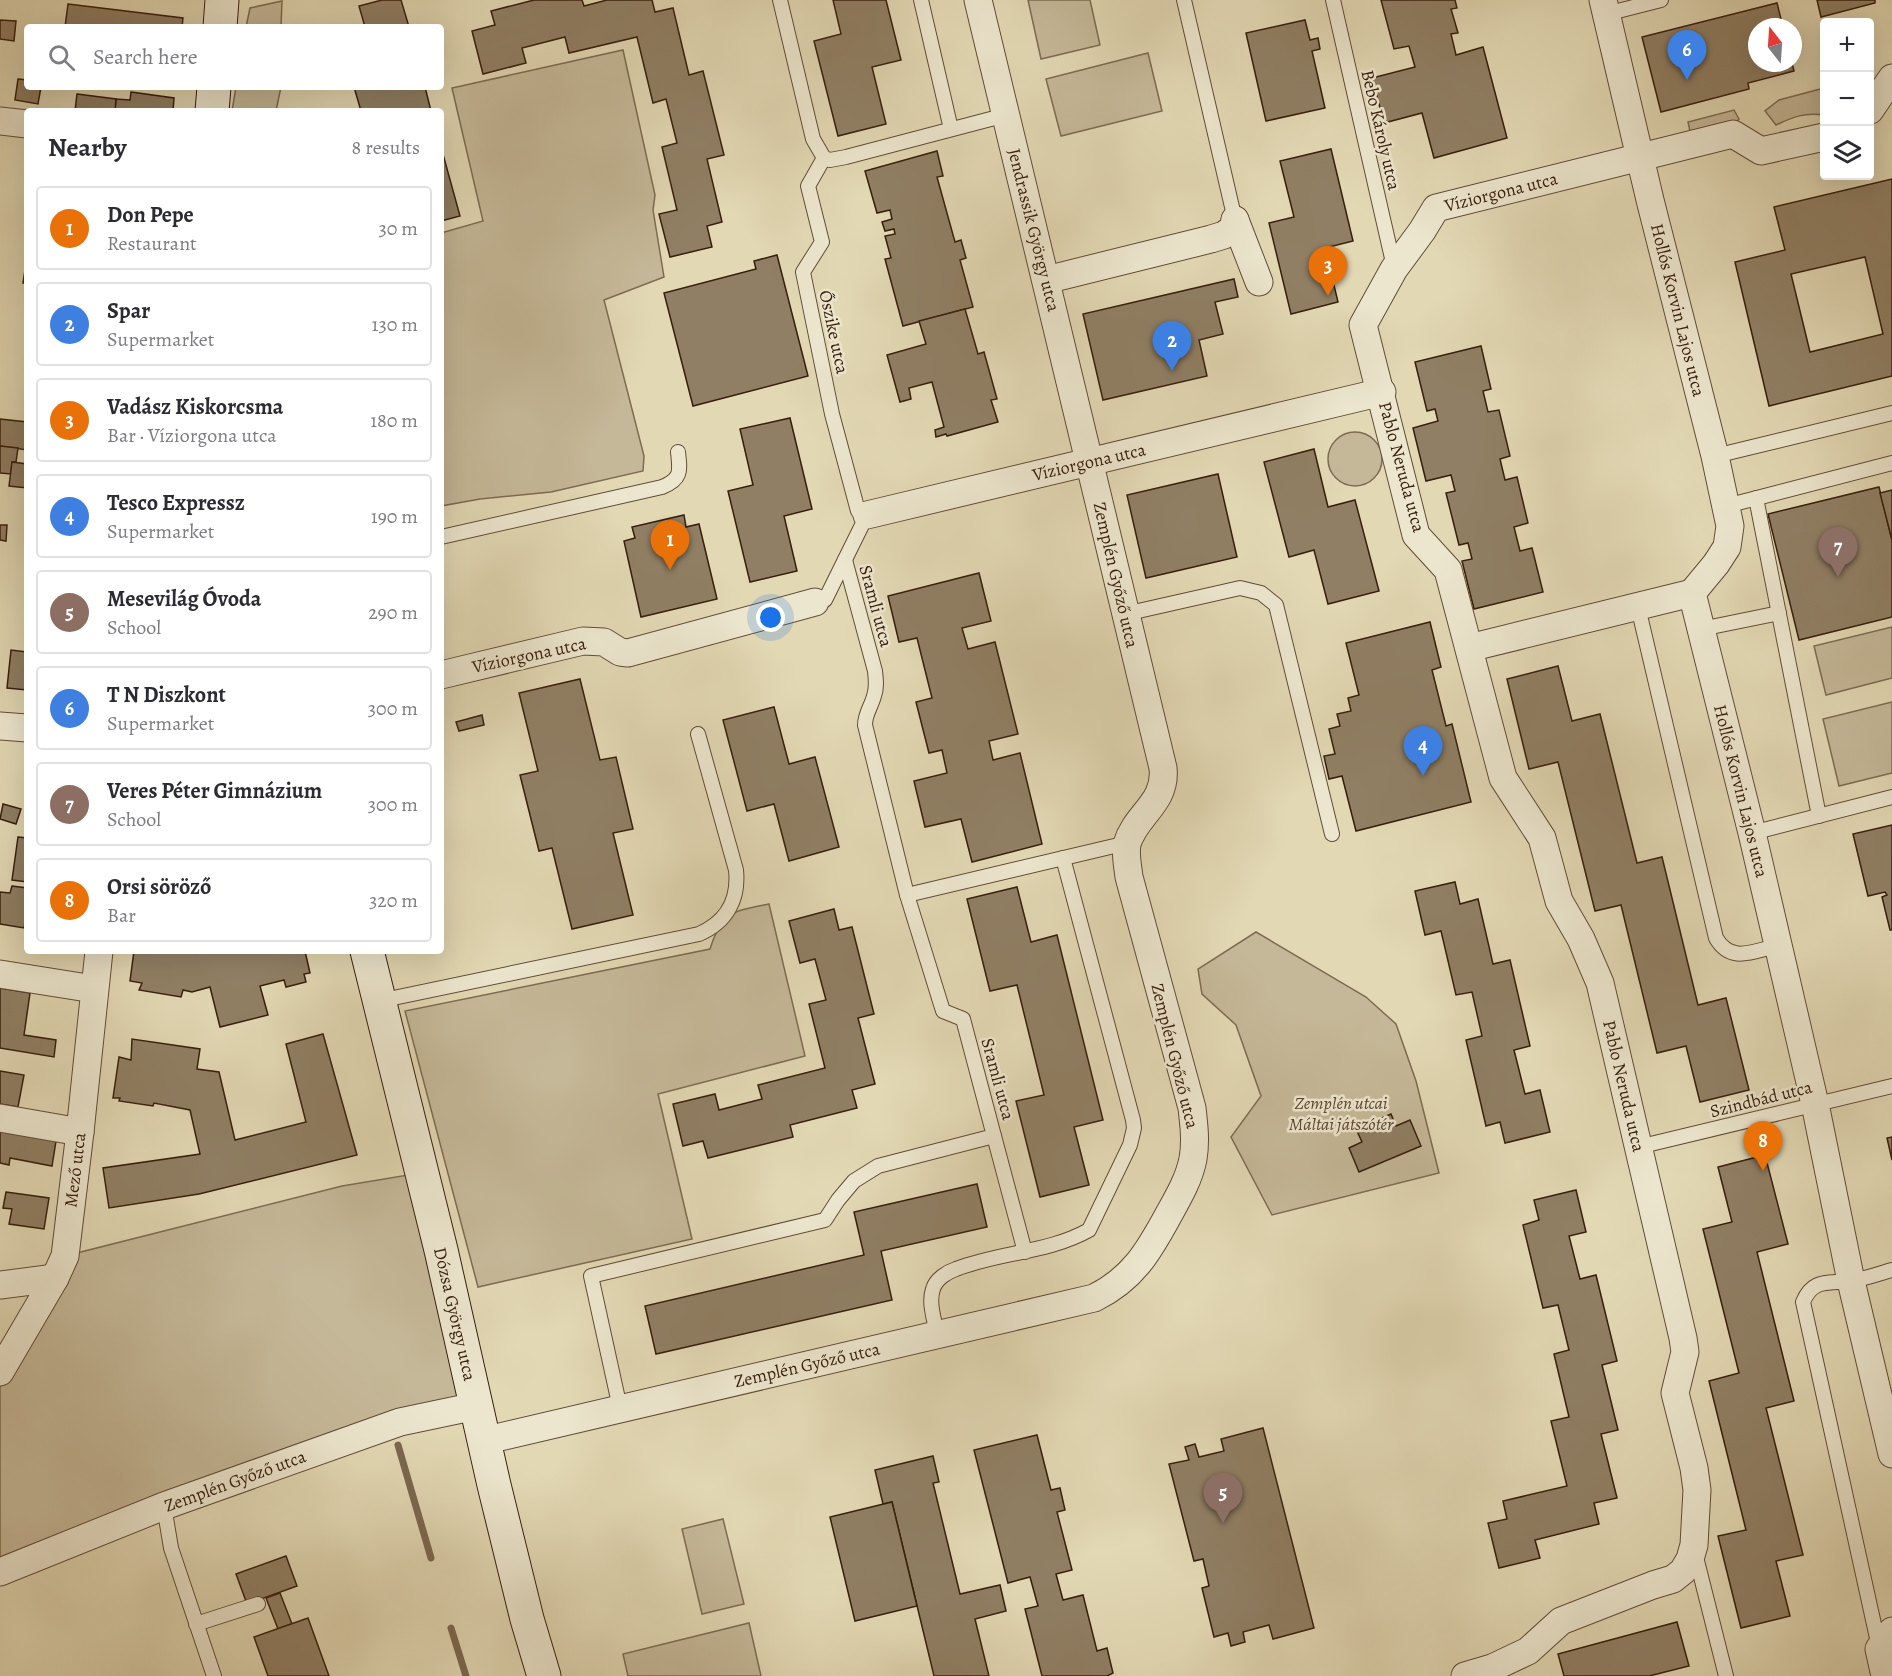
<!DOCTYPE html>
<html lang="en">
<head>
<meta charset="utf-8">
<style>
	body { margin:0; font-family:Alegreya,serif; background:#f7f7f7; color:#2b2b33 }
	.controls { position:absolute; right:18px; top:18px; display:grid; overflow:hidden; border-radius:6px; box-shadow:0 6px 24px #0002 }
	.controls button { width:54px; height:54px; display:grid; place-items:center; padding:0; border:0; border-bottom:2px solid #e1e1e2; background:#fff; color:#2b2b33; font:30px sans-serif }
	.compass { position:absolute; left:1748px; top:18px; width:54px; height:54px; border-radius:50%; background:#fff; box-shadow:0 6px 24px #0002; rotate:343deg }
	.you { position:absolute; left:771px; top:618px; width:21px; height:21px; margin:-15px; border:4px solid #fff; border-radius:50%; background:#1a73e8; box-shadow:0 0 0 9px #1a73e833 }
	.badge { display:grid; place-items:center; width:39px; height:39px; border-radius:50%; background:#8f2418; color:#fff; font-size:20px; font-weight:700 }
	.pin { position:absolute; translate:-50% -50px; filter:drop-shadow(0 2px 3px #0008) }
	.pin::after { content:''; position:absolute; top:32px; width:21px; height:18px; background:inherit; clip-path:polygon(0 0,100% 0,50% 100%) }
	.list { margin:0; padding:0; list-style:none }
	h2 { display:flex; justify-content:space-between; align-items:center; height:78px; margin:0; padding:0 24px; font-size:26px }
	h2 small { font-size:20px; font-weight:400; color:#7c7c81 }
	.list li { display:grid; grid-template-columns:39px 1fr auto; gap:18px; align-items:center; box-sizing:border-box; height:84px; margin:0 12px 12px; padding:0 12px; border:2px solid #e1e1e2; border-radius:6px }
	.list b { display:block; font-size:22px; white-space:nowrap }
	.list p { margin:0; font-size:20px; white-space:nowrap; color:#7c7c81 }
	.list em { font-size:20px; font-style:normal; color:#7c7c81 }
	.icon { flex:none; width:33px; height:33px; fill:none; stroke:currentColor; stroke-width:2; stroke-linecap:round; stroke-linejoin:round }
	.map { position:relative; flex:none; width:1892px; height:1676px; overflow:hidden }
	.search { position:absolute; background:#fff; box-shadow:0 6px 24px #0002; left:24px; top:24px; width:420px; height:66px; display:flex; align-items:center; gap:15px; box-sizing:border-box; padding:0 21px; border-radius:6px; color:#7c7c81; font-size:22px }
	.panel { position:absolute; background:#fff; box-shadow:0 6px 24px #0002; left:24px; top:108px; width:420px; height:846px; border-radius:6px }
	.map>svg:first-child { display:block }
</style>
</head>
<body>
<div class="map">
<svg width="1892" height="1676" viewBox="0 0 1892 1676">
	<rect width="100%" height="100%" fill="#e2d8b4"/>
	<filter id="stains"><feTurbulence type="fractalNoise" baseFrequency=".00333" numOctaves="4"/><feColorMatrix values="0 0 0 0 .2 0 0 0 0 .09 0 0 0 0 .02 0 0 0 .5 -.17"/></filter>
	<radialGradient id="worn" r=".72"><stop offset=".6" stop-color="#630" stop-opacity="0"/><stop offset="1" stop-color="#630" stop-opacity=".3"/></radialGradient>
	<g fill="#c5b898" stroke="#7e6b52" stroke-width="1.5">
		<polygon points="1028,0 1090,0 1100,45 1041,59"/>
		<polygon points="282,1 281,27 246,27 250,8"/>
		<polygon points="623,50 655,195 653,210 664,277 604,300 644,456 643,471 551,492 480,499 441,506 441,233 483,221 452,88"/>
		<polygon points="1148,53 1162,111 1061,136 1046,79"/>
		<polygon points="236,87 281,87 276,111 232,111"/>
		<path d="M1824 88V115C1805 112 1793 117 1776 125L1765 111 1779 100Z"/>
		<polygon points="1734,110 1739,119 1734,124 1691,136 1688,122"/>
		<circle cx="1355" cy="459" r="27"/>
		<polygon points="1892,627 1892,678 1826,695 1814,646"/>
		<polygon points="1892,702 1892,773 1839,786 1823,719"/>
		<path d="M769 904 805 1056 658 1094 692 1239 478 1287 405 1011 710 949C722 911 734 911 769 904Z"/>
		<polygon points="1256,932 1366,997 1396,1024 1416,1081 1439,1173 1272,1215 1231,1137 1261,1096 1236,1025 1202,994 1198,969"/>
		<polygon points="408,1175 475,1405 0,1571 0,1373 65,1256 342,1186"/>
		<polygon points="723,1519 744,1604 702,1614 682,1529"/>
		<polygon points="749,1623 761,1676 628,1676 623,1654"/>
	</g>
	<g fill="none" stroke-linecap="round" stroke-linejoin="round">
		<g stroke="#7b684f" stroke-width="7">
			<polyline points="398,1445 431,1558"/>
			<polyline points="451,1628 466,1676"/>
		</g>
	</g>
	<g fill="#907f64" stroke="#371e0d" stroke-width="1.5" fill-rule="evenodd">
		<polygon points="382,0 401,0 409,27 365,27 359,6"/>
		<polygon points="534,0 582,0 584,6 607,0 652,0 655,12 673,8 689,75 703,71 724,155 707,159 722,222 707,226 712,247 670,257 659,214 677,210 662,147 677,143 666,99 653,103 637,37 569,53 565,37 522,48 526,63 483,74 472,31 495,25 491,11"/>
		<polygon points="833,0 886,0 901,60 872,67 886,124 838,136 814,41 841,34"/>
		<polygon points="1381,0 1455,0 1457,8 1451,9 1458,33 1451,34 1456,55 1483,47 1507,138 1434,158 1422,113 1384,123 1372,78 1415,67 1409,46 1394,49"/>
		<polygon points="1817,0 1875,0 1875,3 1821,17"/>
		<polygon points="1777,3 1783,27 1757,27 1757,63 1792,63 1794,71 1748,83 1749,89 1661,112 1642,37"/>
		<polygon points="68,4 183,18 182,27 65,27"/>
		<polygon points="0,20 16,21 14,41 0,39"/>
		<polygon points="1305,20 1310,40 1318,38 1320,49 1312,51 1325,108 1266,121 1246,33"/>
		<polygon points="18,79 27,80 27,87 41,87 38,104 15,100"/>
		<polygon points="354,87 425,87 431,111 361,111"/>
		<polygon points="131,92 174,98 173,111 115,111 116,99 130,100"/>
		<polygon points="77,94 116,99 115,111 75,111"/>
		<polygon points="441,147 460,216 441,221"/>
		<polygon points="1331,149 1353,241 1325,248 1338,302 1291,314 1269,223 1294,217 1280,161"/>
		<polygon points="937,151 943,176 937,177 955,242 961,240 966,258 960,260 973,307 903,326 885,259 891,258 885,236 895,234 894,229 885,231 882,222 892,219 890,210 877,213 865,171"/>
		<path d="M1892 179V376L1769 406 1735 262 1785 250 1774 207ZM1865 257 1883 334 1810 352 1791 274Z"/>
		<polygon points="777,255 808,376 693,406 664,293 756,269 754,261"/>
		<polygon points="27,257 27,284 23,283"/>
		<polygon points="1234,279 1238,297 1215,302 1223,334 1199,340 1207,376 1103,400 1083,314"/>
		<polygon points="965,309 978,354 984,352 997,399 991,400 998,422 947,436 946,434 936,437 935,430 944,427 932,382 909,388 911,399 900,402 887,355 926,344 919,321"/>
		<polygon points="1481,346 1491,389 1483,391 1488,412 1499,410 1510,456 1500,459 1505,480 1517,477 1528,523 1514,527 1520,551 1532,548 1543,592 1474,609 1462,561 1472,559 1468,543 1459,545 1446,493 1455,491 1451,475 1426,481 1413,428 1438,421 1435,409 1427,411 1415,362"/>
		<polygon points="790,418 812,509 784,516 797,571 750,582 728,491 753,485 740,429"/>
		<polygon points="0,419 27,422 27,450 0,446"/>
		<polygon points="0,446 18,448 16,462 12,462 11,474 0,473"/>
		<polygon points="1314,449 1328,507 1355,500 1379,591 1328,604 1314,550 1289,557 1264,462"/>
		<polygon points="12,462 27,464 27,488 9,486"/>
		<polygon points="1218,474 1237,557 1146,578 1127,495"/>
		<polygon points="1879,487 1892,540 1892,617 1799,640 1768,514"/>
		<polygon points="1892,490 1892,540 1880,493"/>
		<polygon points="684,515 686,527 699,524 717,599 641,617 624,541 635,538 632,527"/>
		<polygon points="0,525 7,525 6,541 0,540"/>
		<polygon points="979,573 991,621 962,628 968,649 995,642 1018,734 989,741 993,760 1020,753 1042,844 972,862 961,819 925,827 914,781 947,773 942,750 929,753 916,702 932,698 917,638 899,642 888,596"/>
		<polygon points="1430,622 1441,667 1432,670 1446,726 1452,724 1471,802 1356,831 1342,776 1329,779 1324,756 1335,754 1329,729 1340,726 1337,714 1351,711 1348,698 1359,695 1346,643"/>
		<polygon points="27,649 27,690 7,688 11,650 27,652"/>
		<polygon points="1558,666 1572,721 1600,714 1637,863 1662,857 1698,1005 1726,998 1749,1090 1700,1102 1686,1046 1657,1053 1621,905 1595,911 1558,762 1529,769 1507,679"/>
		<polygon points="580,679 600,760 616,757 633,829 613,833 633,915 572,929 552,848 539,851 520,775 538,771 519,693"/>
		<polygon points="774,707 789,764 815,757 839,847 789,861 774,804 747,811 723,720"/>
		<polygon points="482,715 484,725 459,731 456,722"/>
		<polygon points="3,804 21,809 16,824 0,819"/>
		<polygon points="1892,825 1892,930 1890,930 1882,897 1887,895 1885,892 1868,896 1853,834"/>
		<polygon points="18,837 27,838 27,882 12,880"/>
		<polygon points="1455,882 1460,904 1478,899 1493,964 1510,960 1530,1046 1514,1050 1525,1094 1540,1090 1550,1132 1505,1143 1500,1122 1486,1126 1466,1040 1482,1036 1472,992 1456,995 1441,931 1425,935 1415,891"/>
		<polygon points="12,886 27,888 27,913 24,928 0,924 0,892 10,893"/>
		<polygon points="1017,887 1031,942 1057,935 1103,1120 1074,1127 1089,1185 1040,1197 1016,1101 1044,1095 1017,985 990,991 967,899"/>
		<polygon points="834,909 839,930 852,927 874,1014 858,1018 875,1084 852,1090 857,1108 790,1125 793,1137 708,1158 703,1141 683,1146 673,1104 715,1094 719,1110 762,1099 758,1085 825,1068 809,1004 826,1000 815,959 800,963 789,921"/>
		<polygon points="134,951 305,951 310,973 304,974 306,982 286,987 284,980 260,986 268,1015 220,1027 210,987 192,992 183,990 181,997 139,990 142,983 130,981"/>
		<polygon points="0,988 30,993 24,1035 56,1040 54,1057 0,1048"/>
		<polygon points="323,1034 357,1155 199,1194 109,1208 103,1168 200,1154 190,1110 154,1103 153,1106 119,1101 120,1098 113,1098 119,1057 131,1060 132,1039 200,1049 197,1069 219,1072 235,1140 306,1122 286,1044"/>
		<polygon points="0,1071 24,1075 18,1107 0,1104"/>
		<polygon points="1391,1114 1396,1126 1410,1120 1421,1146 1359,1172 1349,1148 1362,1142 1356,1129"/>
		<polygon points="0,1131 56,1141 52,1166 10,1158 9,1165 0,1163"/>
		<polygon points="1892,1137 1892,1160 1887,1138"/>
		<polygon points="1765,1155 1788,1244 1757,1252 1794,1401 1766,1408 1803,1555 1776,1561 1790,1616 1741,1628 1718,1536 1746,1530 1709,1381 1739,1373 1703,1229 1732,1222 1718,1167"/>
		<polygon points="977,1184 987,1227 881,1251 892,1300 656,1354 645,1306 864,1255 854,1212"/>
		<polygon points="1576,1190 1586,1232 1569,1236 1580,1279 1596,1275 1617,1361 1602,1365 1618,1430 1601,1434 1617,1498 1594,1503 1599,1524 1535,1540 1540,1558 1499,1568 1488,1523 1507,1519 1503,1501 1567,1486 1551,1421 1569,1417 1554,1354 1569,1350 1558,1305 1543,1308 1523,1225 1539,1220 1534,1200"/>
		<polygon points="6,1192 49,1198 44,1229 9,1224 12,1209 3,1208"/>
		<polygon points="1263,1428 1314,1628 1273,1639 1269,1625 1243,1632 1245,1642 1231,1646 1228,1633 1214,1637 1202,1588 1209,1586 1203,1559 1194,1561 1169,1464 1189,1460 1185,1447 1195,1444 1199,1457 1224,1451 1221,1439"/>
		<polygon points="1037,1435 1051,1490 1060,1488 1065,1510 1057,1512 1072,1570 1056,1574 1063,1600 1083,1595 1097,1651 1107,1648 1113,1673 1107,1676 1042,1676 1025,1609 1038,1606 1030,1577 1008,1583 974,1450"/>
		<polygon points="933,1456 939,1482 933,1483 960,1594 1000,1585 1006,1611 975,1619 989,1676 934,1676 892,1502 883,1504 875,1470"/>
		<polygon points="892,1502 917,1606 855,1621 830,1517"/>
		<polygon points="286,1556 297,1586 247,1604 236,1574"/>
		<polygon points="280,1593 292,1624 278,1629 266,1598"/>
		<polygon points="308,1618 329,1676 268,1676 254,1637"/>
		<polygon points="1677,1622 1689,1666 1649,1676 1564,1676 1558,1654"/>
	</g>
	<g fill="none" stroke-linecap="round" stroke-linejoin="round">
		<defs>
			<g id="lane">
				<polyline points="780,0 813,139 824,158 830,160 846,157 1006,115"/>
				<polyline points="921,0 951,129"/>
				<polyline points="1184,0 1235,220"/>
				<polyline points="1333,0 1394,267"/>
				<polyline points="1606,14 1661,0"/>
				<polyline points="1715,456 1892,413"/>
				<polyline points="1756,498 1819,816"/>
				<polyline points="1726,506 1892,463"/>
				<path d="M441 537 662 487C682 479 680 471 678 452"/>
				<polyline points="815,602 825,600 867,515 858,511 832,414 803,272 822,242 808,186 824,158"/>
				<path d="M1638 607 1716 938C1731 964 1753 951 1777 946"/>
				<polyline points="1125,614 1240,588 1261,593 1276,605 1332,834"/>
				<polyline points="1701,629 1779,613"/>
				<polyline points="1752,833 1892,797"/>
				<polyline points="907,895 1127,843"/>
				<path d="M379 1001 699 934C727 922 739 899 736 870L698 734"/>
				<polyline points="994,1136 1025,1252"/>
				<polyline points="1638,1147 1892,1086"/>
				<path d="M937 1335C935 1321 928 1303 933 1289 936 1279 947 1272 956 1269 999 1252 1048 1253 1089 1230L1130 1145 1134 1128 1133 1120 1063 858"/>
				<path d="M620 1408 591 1276 825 1220 838 1200 854 1181 878 1166 994 1136 963 1019 943 1011 907 895 865 725C865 714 871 707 874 696 877 688 876 680 875 671L845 560"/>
				<polyline points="164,1506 171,1548 214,1676"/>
				<polyline points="1695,1553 1726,1676"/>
				<polyline points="196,1624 258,1604"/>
				<path d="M1879 1647 1803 1302C1813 1278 1828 1284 1850 1281 1864 1279 1878 1274 1892 1270"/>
			</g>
			<g id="street">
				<polyline points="1603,0 1650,200 1715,456 1730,526 1727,547 1716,564 1692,593"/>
				<polyline points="1870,110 1892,78"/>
				<polyline points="0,121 27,124"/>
				<polyline points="1235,220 1259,282"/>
				<polyline points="1046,280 1211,239 1224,235 1234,228 1235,220"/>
				<polyline points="867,515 1382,392"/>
				<polyline points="1692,593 1752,833 1815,1104 1851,1281 1892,1454"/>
				<polyline points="1469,648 1692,593"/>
				<polyline points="441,675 583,641 604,642 620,652 628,653 815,602"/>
				<polyline points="0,726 27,728"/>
				<polyline points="0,974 94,989"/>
				<polyline points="0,1118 80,1132"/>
				<polyline points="0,1285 55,1278"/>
				<polyline points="0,1372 55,1278 65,1256 80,1132 99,951"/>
				<path d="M483 1441 1094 1298C1133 1279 1149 1251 1169 1214 1179 1196 1189 1179 1193 1159 1196 1142 1194 1125 1192 1108L1129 877C1128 867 1125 855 1127 844 1135 815 1167 803 1163 768L978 0"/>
				<polyline points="0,1572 164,1506 400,1422 476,1406"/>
				<polyline points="1465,1676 1492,1668 1528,1651 1561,1621 1653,1585 1673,1579 1683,1571 1690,1559 1694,1545 1697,1490 1694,1468 1675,1393 1685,1352 1683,1338 1600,983 1581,939 1559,901 1542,838 1503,778 1448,570 1416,535 1363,325 1394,269 1422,231 1436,208 1733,134 1761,151 1824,137"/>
				<polyline points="1885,1676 1879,1649 1892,1631"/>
			</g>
			<g id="secondary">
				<polyline points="220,27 222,0"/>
				<polyline points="212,111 214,87"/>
				<polyline points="367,951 441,1250 494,1485 527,1619 544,1676"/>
			</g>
		</defs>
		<use href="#lane" stroke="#624c37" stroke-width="16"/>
		<use href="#street" stroke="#624c37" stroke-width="29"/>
		<use href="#secondary" stroke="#371e0d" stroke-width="35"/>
		<use href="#lane" stroke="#ece6ce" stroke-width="14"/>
		<use href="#street" stroke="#ece6ce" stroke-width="27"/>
		<use href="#secondary" stroke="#ece6ce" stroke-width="33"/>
	</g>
	<g text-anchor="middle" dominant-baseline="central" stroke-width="5" stroke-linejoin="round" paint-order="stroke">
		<g font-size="18" fill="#371e0d" stroke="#ece6ce">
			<text transform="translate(1381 130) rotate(77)">Bebo Károly utca</text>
			<text transform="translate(1501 192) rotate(-14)">Víziorgona utca</text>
			<text transform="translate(1034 230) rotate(76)">Jendrassik György utca</text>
			<text transform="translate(1678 310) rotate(76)">Hollós Korvin Lajos utca</text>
			<text transform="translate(834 332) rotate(78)">Őszike utca</text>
			<text transform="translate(1089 462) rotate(-13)">Víziorgona utca</text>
			<text transform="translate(1402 467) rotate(75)">Pablo Neruda utca</text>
			<text transform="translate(1116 575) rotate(77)">Zemplén Győző utca</text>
			<text transform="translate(876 606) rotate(75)">Sramli utca</text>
			<text transform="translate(529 655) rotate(-12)">Víziorgona utca</text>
			<text transform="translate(1741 791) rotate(76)">Hollós Korvin Lajos utca</text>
			<text transform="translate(1175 1056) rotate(76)">Zemplén Győző utca</text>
			<text transform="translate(998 1079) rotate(75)">Sramli utca</text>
			<text transform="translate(1624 1086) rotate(77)">Pablo Neruda utca</text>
			<text transform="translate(1761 1099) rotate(-14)">Szindbád utca</text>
			<text transform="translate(75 1170) rotate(-83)">Mező utca</text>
			<text transform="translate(455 1314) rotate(77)">Dózsa György utca</text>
			<text transform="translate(807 1365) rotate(-13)">Zemplén Győző utca</text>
			<text transform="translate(235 1481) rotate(-20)">Zemplén Győző utca</text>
		</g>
		<g font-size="18" font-style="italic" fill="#5a4430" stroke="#ece6ce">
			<text x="1341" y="1103">Zemplén utcai<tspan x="1341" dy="21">Máltai játszótér</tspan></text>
		</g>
	</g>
	<rect width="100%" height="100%" filter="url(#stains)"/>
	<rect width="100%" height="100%" fill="url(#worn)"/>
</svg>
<div class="controls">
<button>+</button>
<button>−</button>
<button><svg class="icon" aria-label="layers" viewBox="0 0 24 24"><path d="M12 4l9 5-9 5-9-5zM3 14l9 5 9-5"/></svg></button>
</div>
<svg class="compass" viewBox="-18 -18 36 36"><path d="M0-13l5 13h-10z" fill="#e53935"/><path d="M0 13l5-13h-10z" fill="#7c7c81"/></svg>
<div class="you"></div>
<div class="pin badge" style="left:670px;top:570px;background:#e8710a">1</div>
<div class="pin badge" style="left:1172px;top:371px;background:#3f7fe0">2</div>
<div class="pin badge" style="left:1328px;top:296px;background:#e8710a">3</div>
<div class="pin badge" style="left:1423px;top:776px;background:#3f7fe0">4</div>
<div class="pin badge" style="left:1223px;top:1523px;background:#8d6e63">5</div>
<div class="pin badge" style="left:1687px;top:80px;background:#3f7fe0">6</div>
<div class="pin badge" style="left:1838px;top:577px;background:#8d6e63">7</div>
<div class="pin badge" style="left:1763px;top:1171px;background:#e8710a">8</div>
<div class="search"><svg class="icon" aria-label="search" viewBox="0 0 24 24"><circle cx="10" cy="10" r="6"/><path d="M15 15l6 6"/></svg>Search here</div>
<section class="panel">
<h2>Nearby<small>8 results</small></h2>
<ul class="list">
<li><span class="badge" style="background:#e8710a">1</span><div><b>Don Pepe</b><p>Restaurant</p></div><em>30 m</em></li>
<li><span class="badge" style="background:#3f7fe0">2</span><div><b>Spar</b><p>Supermarket</p></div><em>130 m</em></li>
<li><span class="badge" style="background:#e8710a">3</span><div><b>Vadász Kiskorcsma</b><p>Bar · Víziorgona utca</p></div><em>180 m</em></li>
<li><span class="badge" style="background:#3f7fe0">4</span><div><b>Tesco Expressz</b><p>Supermarket</p></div><em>190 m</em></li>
<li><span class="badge" style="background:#8d6e63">5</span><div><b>Mesevilág Óvoda</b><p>School</p></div><em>290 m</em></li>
<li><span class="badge" style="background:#3f7fe0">6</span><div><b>T N Diszkont</b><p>Supermarket</p></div><em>300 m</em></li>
<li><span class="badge" style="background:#8d6e63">7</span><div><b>Veres Péter Gimnázium</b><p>School</p></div><em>300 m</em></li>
<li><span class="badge" style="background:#e8710a">8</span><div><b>Orsi söröző</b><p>Bar</p></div><em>320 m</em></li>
</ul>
</section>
</div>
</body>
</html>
